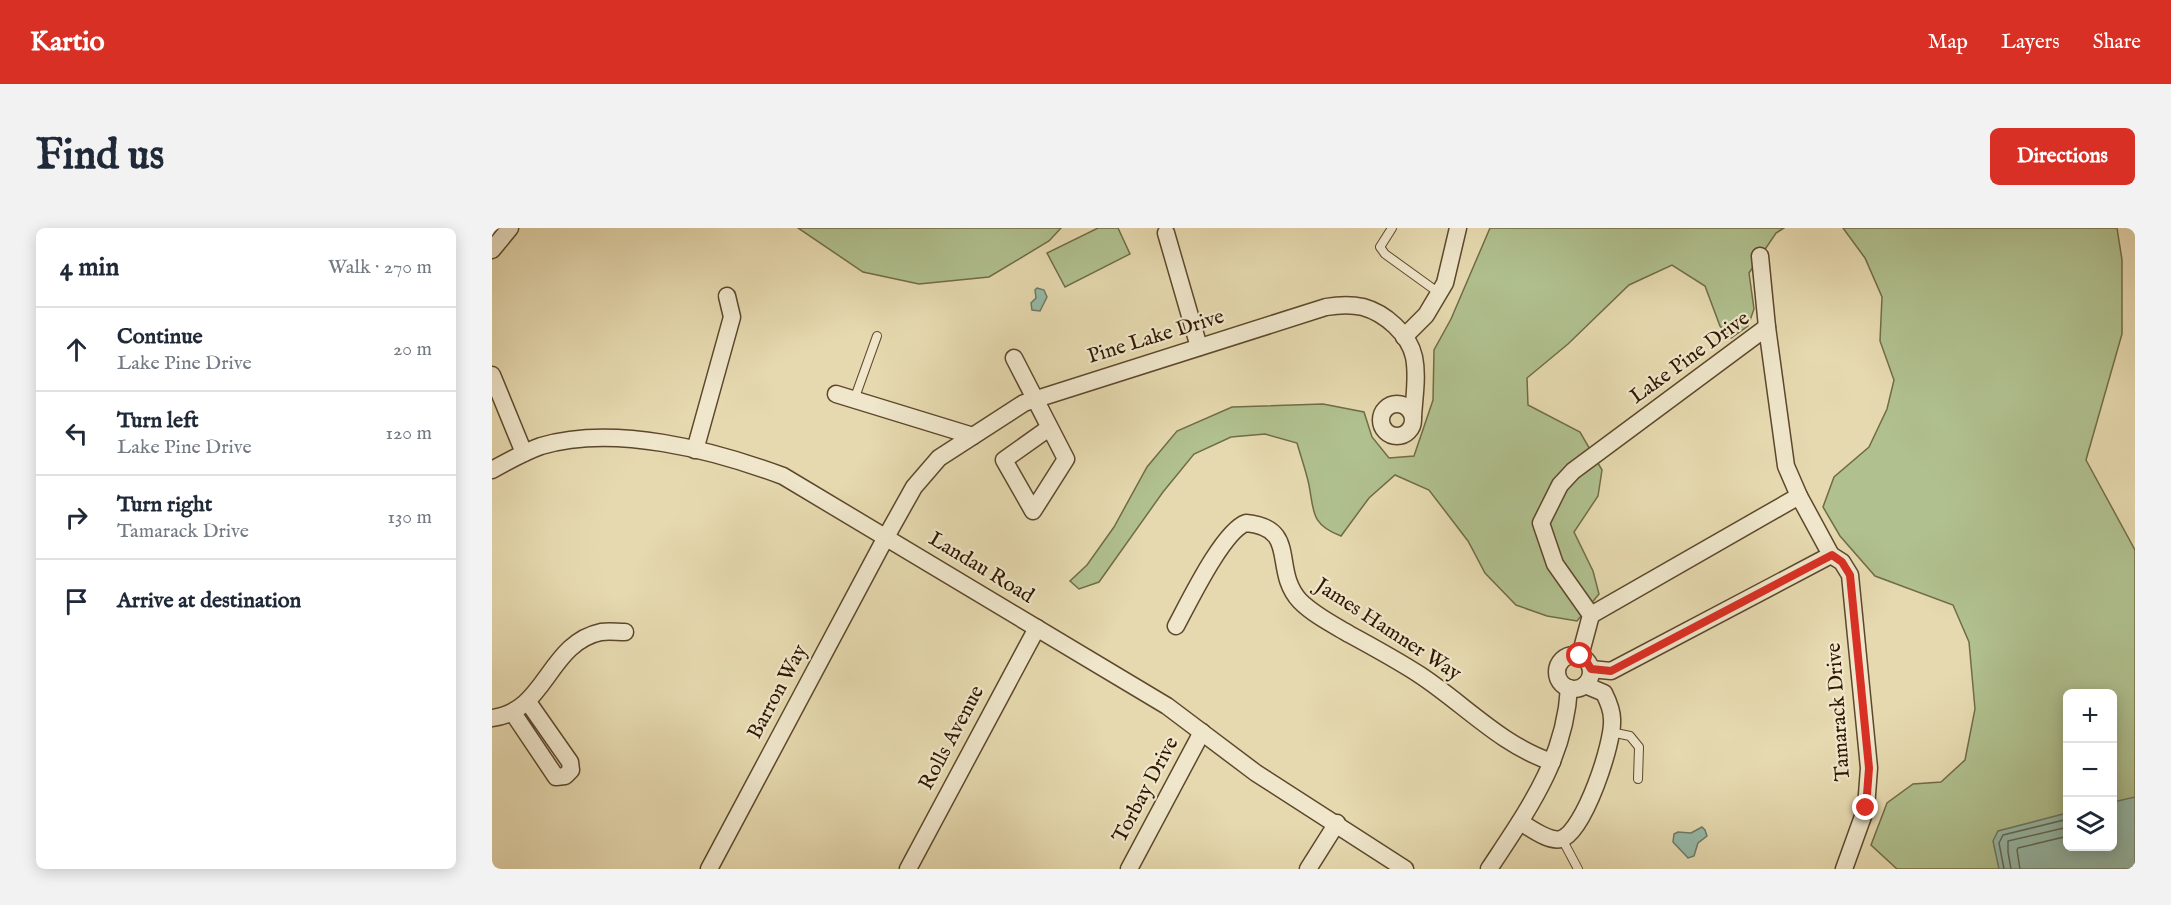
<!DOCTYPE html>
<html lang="en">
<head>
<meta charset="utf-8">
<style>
	body { margin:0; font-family:"IM FELL English",serif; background:#f2f2f3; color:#1f2937 }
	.controls { position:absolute; right:18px; bottom:18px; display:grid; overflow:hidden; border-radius:9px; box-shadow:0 3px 15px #0003 }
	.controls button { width:54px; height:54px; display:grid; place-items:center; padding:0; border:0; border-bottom:2px solid #e0e1e3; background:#fff; color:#1f2937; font:30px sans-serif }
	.stop { position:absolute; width:18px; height:18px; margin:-14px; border:4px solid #d93025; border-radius:50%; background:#fff }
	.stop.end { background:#d93025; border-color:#fff; box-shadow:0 2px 6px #0008 }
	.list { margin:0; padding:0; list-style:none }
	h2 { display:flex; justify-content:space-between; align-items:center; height:78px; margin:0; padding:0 24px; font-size:26px }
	h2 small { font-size:20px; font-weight:400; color:#747a83 }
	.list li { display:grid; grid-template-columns:39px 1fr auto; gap:18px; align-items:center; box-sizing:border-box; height:84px; padding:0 24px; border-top:2px solid #e0e1e3 }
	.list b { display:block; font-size:22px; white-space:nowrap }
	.list p { margin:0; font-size:20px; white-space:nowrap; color:#747a83 }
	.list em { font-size:20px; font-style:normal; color:#747a83 }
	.icon { flex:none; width:33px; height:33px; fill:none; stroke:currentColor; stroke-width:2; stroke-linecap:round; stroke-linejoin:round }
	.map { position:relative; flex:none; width:1643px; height:641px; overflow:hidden; border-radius:9px }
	header { display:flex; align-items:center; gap:36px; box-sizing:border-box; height:84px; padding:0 30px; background:#d93025; color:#fff }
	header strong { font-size:28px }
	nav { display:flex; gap:33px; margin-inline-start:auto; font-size:21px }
	.intro { display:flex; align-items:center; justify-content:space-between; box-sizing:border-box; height:144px; padding:0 36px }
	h1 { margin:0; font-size:42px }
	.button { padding:15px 27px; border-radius:9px; background:#d93025; color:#fff; font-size:21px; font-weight:700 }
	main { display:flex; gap:36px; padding:0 36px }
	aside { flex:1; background:#fff; border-radius:9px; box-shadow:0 3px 15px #0003 }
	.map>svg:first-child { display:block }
</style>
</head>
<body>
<header>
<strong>Kartio</strong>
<nav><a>Map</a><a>Layers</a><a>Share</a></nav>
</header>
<div class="intro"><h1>Find us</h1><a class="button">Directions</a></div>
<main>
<aside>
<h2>4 min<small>Walk · 270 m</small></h2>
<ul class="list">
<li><svg class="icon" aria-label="ahead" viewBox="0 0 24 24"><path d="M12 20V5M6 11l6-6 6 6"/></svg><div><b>Continue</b><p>Lake Pine Drive</p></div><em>20 m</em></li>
<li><svg class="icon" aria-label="left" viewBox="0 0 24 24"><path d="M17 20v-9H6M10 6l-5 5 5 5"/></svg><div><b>Turn left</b><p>Lake Pine Drive</p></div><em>120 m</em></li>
<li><svg class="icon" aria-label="right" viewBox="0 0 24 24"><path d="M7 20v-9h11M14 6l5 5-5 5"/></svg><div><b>Turn right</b><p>Tamarack Drive</p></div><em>130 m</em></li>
<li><svg class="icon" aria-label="arrive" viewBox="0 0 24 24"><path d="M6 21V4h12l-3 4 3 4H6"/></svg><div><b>Arrive at destination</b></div></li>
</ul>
</aside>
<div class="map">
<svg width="1643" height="641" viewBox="0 0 1643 641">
	<rect width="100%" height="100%" fill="#e6d9af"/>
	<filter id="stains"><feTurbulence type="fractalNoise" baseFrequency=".00333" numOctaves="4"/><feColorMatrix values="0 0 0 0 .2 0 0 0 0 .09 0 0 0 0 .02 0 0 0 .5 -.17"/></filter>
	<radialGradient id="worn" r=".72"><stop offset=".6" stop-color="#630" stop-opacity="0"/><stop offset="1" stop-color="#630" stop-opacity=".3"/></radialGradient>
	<g fill="#b0c08e" stroke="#706c48" stroke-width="1.5" fill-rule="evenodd">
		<polygon points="306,0 569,0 557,13 497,49 427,56 371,44"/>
		<polygon points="606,0 626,0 638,26 573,59 555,25"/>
		<path d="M998 0H1292L1284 5 1257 45 1262 81 1256 98 1239 110 1228 98 1213 58 1180 37 1137 57 1076 116 1035 150 1036 177 1088 204 1110 242 1106 268 1082 304 1101 343 1107 366 1085 393 1055 388 1024 377 993 345 976 313 937 262 903 247 877 270 849 308C819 297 822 284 817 257 814 243 809 229 805 215L773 206 739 209 702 226 671 264 607 354 587 361 578 353 595 337 622 299 655 239 685 203 740 179 831 176 872 184 880 209 897 230 922 228 941 172 942 122 959 91Z"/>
		<path d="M1351 0H1625L1630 32V106L1594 232 1643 322V641H1405L1379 617 1395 575 1421 556 1449 554 1473 532 1483 481 1477 414 1461 377 1383 348 1348 308 1331 279 1342 249 1377 219 1395 181 1402 152 1388 113 1390 69 1373 30ZM1576 466H1620V618H1576Z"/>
	</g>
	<g fill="#96baa9" stroke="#6d7966" stroke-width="1.5">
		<polygon points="545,60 552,62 555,69 548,83 540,82 539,75 544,70 543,62"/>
		<polygon points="1643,569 1643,641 1507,641 1501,613 1506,603 1575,585 1576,618 1620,618 1621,574"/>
		<polygon points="1210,599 1213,602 1215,608 1206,615 1202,628 1196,630 1181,614 1182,606 1186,604 1199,605"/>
	</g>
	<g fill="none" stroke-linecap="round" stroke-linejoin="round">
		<g stroke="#626855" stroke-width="1.5">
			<polyline points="1512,641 1507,615 1511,607 1576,591"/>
			<polyline points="1519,641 1516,624 1516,613 1576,599"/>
			<polyline points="1528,641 1525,622 1526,620 1576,608"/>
		</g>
		<defs>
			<g id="lane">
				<polyline points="900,0 888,19 893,26 947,65"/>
				<polyline points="362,172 385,108"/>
				<polyline points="1119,504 1138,508 1147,519 1146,551"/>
				<polyline points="1070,611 1086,641"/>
			</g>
			<g id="street">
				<polyline points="674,5 707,119"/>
				<polyline points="0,22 18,0"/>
				<polyline points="1268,28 1275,99"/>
				<polyline points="912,109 934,87 953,55 966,0"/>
				<polyline points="522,130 574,231 541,283 512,232 557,200"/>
				<polyline points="0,147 32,225"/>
				<polyline points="344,166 481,208"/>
				<circle cx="905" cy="192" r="16"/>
				<polyline points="203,222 240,89 235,68"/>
				<path d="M0 242C16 233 32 224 49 218 122 196 221 222 291 248L675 478 764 545 913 641"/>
				<polyline points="1099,387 1307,268"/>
				<path d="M684 398C697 374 731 303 754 295 808 300 779 342 808 373 822 387 840 396 857 406 881 419 905 432 928 447 972 476 1009 517 1060 534"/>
				<circle cx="1082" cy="444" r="17"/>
				<polyline points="1088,428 1099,387 1063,336 1049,295 1068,257 1081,243 1275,99 1294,238 1307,268 1339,327 1350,334 1358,347 1377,540 1374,580 1352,641"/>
				<polyline points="1099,441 1119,443 1339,327"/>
				<polyline points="21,485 64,549 73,548 79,542 78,534 36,474"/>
				<path d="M0 490C54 484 56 415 109 404 117 403 125 404 133 404"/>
				<path d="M1028 594C1039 600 1056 614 1069 611 1092 604 1122 514 1120 491 1120 482 1116 473 1112 465L1093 457"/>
				<path d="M217 641 394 309 422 259 447 230 532 175 834 79C846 77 858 76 871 79 893 85 917 106 922 129 926 148 922 170 921 189"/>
				<polyline points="416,641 545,400"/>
				<polyline points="637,641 710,504"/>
				<polyline points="816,641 845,595"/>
				<path d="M997 641C1035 583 1073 532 1077 460"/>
			</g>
		</defs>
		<use href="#lane" stroke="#5d482c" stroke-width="10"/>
		<use href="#street" stroke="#5d482c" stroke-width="19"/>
		<use href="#lane" stroke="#efe6cb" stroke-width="8"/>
		<use href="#street" stroke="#efe6cb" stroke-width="16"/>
	</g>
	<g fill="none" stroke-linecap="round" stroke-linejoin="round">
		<polyline stroke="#d93025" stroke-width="8" points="1088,428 1093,431 1099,441 1119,443 1340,327 1350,334 1358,347 1377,540 1374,580"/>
	</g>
	<g text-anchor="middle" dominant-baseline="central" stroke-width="4.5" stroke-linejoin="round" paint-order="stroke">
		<g font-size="21" fill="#2f1701" stroke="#efe6cb">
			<text transform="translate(664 109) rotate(-17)">Pine Lake Drive</text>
			<text transform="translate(1198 130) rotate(-36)">Lake Pine Drive</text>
			<text transform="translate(489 340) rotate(31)">Landau Road</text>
			<text transform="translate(896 402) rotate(33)">James Hamner Way</text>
			<text transform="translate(286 464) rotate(-62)">Barron Way</text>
			<text transform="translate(1347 484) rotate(-94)">Tamarack Drive</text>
			<text transform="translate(460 510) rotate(-62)">Rolls Avenue</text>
			<text transform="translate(654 562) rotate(-62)">Torbay Drive</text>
		</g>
	</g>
	<rect width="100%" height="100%" filter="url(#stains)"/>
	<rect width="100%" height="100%" fill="url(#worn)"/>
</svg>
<div class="controls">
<button>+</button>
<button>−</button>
<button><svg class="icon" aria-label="layers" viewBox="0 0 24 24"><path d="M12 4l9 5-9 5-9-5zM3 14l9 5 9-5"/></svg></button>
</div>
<div class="stop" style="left:1088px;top:428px"></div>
<div class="stop end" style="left:1374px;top:580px"></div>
</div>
</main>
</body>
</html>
